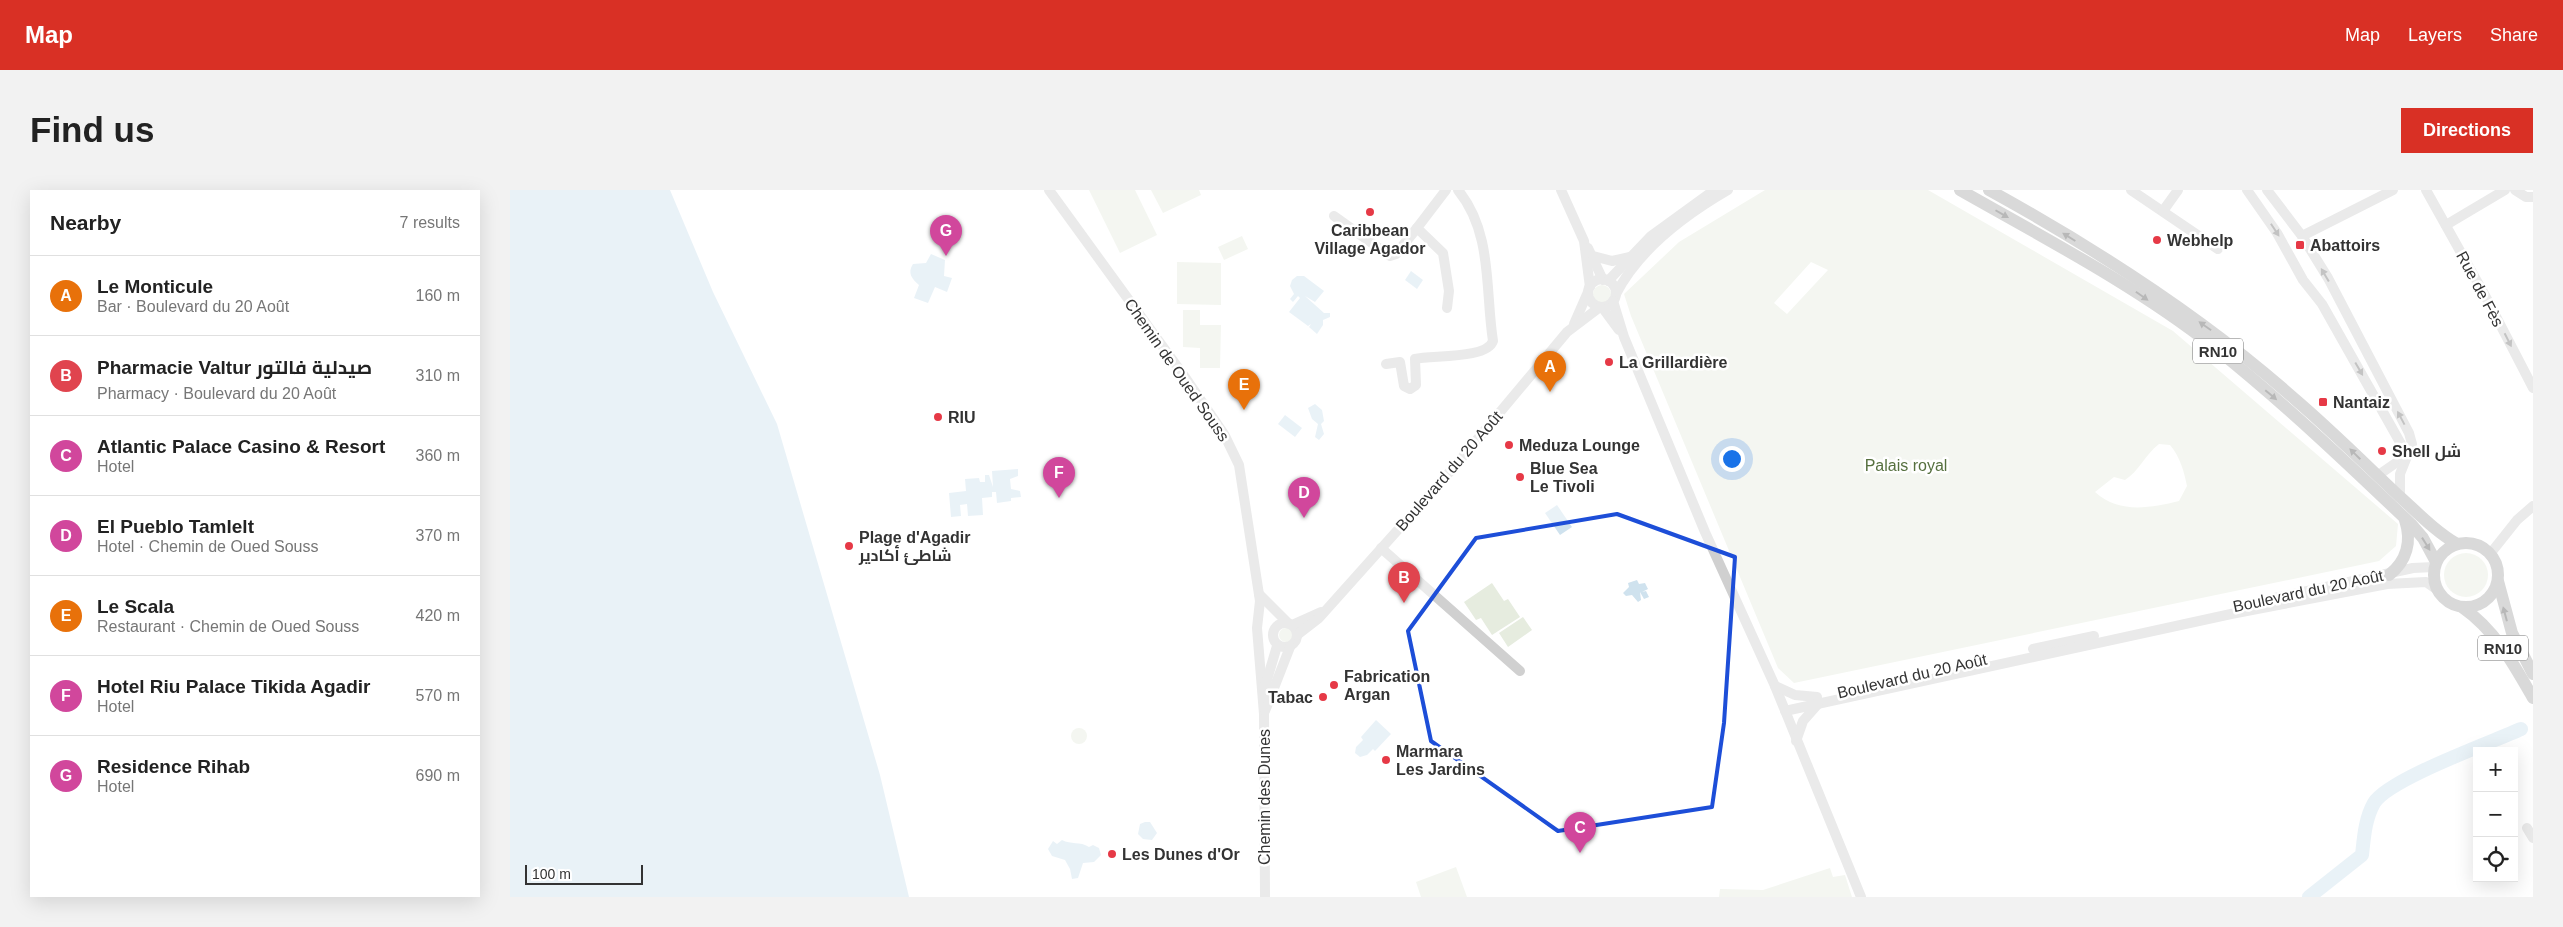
<!DOCTYPE html>
<html lang="en">
<head>
<meta charset="utf-8">
<style>
	body { margin:0; font-family:Arial,Cairo,sans-serif; background:#f2f2f2; color:#222 }
	.controls { position:absolute; right:15px; bottom:15px; display:grid; overflow:hidden; border-radius:0px; box-shadow:0 5px 20px #0002 }
	.controls button { width:45px; height:45px; display:grid; place-items:center; padding:0; border:0; border-bottom:1px solid #e0e0e0; background:#fff; color:#222; font:25px sans-serif }
	.scale { position:absolute; left:15px; bottom:12px; width:118px; box-sizing:border-box; padding-left:5px; border:2px solid #333; border-top:0; font-size:14px; line-height:18px; white-space:nowrap; color:#333; -webkit-text-stroke:4px #fff; paint-order:stroke }
	.you { position:absolute; left:1221px; top:268px; width:18px; height:18px; margin:-12px; border:4px solid #fff; border-radius:50%; background:#1a73e8; box-shadow:0 0 0 8px #1a73e833 }
	.badge { display:grid; place-items:center; width:32px; height:32px; border-radius:50%; background:#d93025; color:#fff; font-size:16px; font-weight:700 }
	.pin { position:absolute; translate:-50% -41px; filter:drop-shadow(0 1px 2px #0008) }
	.pin::after { content:''; position:absolute; top:26px; width:18px; height:15px; background:inherit; clip-path:polygon(0 0,100% 0,50% 100%) }
	.list { margin:0; padding:0; list-style:none }
	h2 { display:flex; justify-content:space-between; align-items:center; height:65px; margin:0; padding:0 20px; font-size:21px }
	h2 small { font-size:16px; font-weight:400; color:#767676 }
	.list li { display:grid; grid-template-columns:32px 1fr auto; gap:15px; align-items:center; box-sizing:border-box; height:80px; padding:0 20px; border-top:1px solid #e0e0e0 }
	.list b { display:block; font-size:19px; white-space:nowrap }
	.list p { margin:0; font-size:16px; white-space:nowrap; color:#767676 }
	.list em { font-size:16px; font-style:normal; color:#767676 }
	.icon { flex:none; width:28px; height:28px; fill:none; stroke:currentColor; stroke-width:2; stroke-linecap:round; stroke-linejoin:round }
	.map { position:relative; flex:none; width:2023px; height:707px; overflow:hidden; border-radius:0px }
	header { display:flex; align-items:center; gap:30px; box-sizing:border-box; height:70px; padding:0 25px; background:#d93025; color:#fff }
	header strong { font-size:24px }
	nav { display:flex; gap:28px; margin-inline-start:auto; font-size:18px }
	.intro { display:flex; align-items:center; justify-content:space-between; box-sizing:border-box; height:120px; padding:0 30px }
	h1 { margin:0; font-size:35px }
	.button { padding:12px 22px; border-radius:0px; background:#d93025; color:#fff; font-size:18px; font-weight:700 }
	main { display:flex; gap:30px; padding:0 30px }
	aside { flex:1; background:#fff; border-radius:0px; box-shadow:0 5px 20px #0002 }
	.map>svg:first-child { display:block }
</style>
</head>
<body>
<header>
<strong>Map</strong>
<nav><a>Map</a><a>Layers</a><a>Share</a></nav>
</header>
<div class="intro"><h1>Find us</h1><a class="button">Directions</a></div>
<main>
<aside>
<h2>Nearby<small>7 results</small></h2>
<ul class="list">
<li><span class="badge" style="background:#e8710a">A</span><div><b>Le Monticule</b><p>Bar · Boulevard du 20 Août</p></div><em>160 m</em></li>
<li><span class="badge" style="background:#e0444e">B</span><div><b>Pharmacie Valtur صيدلية فالتور</b><p>Pharmacy · Boulevard du 20 Août</p></div><em>310 m</em></li>
<li><span class="badge" style="background:#d1479c">C</span><div><b>Atlantic Palace Casino &amp; Resort</b><p>Hotel</p></div><em>360 m</em></li>
<li><span class="badge" style="background:#d1479c">D</span><div><b>El Pueblo Tamlelt</b><p>Hotel · Chemin de Oued Souss</p></div><em>370 m</em></li>
<li><span class="badge" style="background:#e8710a">E</span><div><b>Le Scala</b><p>Restaurant · Chemin de Oued Souss</p></div><em>420 m</em></li>
<li><span class="badge" style="background:#d1479c">F</span><div><b>Hotel Riu Palace Tikida Agadir</b><p>Hotel</p></div><em>570 m</em></li>
<li><span class="badge" style="background:#d1479c">G</span><div><b>Residence Rihab</b><p>Hotel</p></div><em>690 m</em></li>
</ul>
</aside>
<div class="map">
<svg width="2023" height="707" viewBox="0 0 2023 707">
	<rect width="100%" height="100%" fill="#fff"/>
	<g fill="#e6ecdf" fill-rule="evenodd">
		<polygon points="579,0 625,0 647,45 610,63"/>
		<polygon points="641,0 689,0 691,5 653,23"/>
		<path d="M1255 0H1418L1663 141 1888 334 1886 356 1869 371 1284 493 1268 478 1121 126 1114 104 1169 52ZM1301 72 1318 80 1277 124 1264 113ZM1649 254 1660 255C1670 267 1674 281 1677 296L1669 311C1640 318 1609 324 1585 302L1604 287 1615 290C1629 281 1635 265 1649 254Z"/>
		<polygon points="732,46 738,59 714,70 708,57"/>
		<polygon points="667,72 711,73 711,115 667,114"/>
		<circle cx="1092" cy="104" r="9"/>
		<polygon points="673,120 690,120 690,135 711,135 710,178 690,178 690,158 673,157"/>
		<circle cx="1956" cy="385" r="22"/>
		<polygon points="982,393 994,411 998,409 1010,427 982,445 971,428 966,430 954,412"/>
		<polygon points="1013,427 1022,440 998,457 989,443"/>
		<circle cx="776" cy="445" r="7"/>
		<circle cx="569" cy="546" r="8"/>
		<polygon points="946,677 957,707 911,707 906,692"/>
		<polygon points="1320,678 1323,687 1335,685 1342,707 1209,707 1210,699 1253,700"/>
	</g>
	<g fill="#cfe2ee">
		<polygon points="0,0 160,0 203,102 267,234 370,585 399,707 0,707"/>
		<path d="M421 64 435 70 434 86 442 88 437 102 425 97 418 113 404 108 409 95C402 89 397 83 403 74L416 73Z"/>
		<polygon points="901,81 913,90 907,99 895,90"/>
		<polygon points="787,86 794,86 814,101 805,112 795,106 814,123 820,123 820,127 813,130 813,135 807,144 799,137 801,134 798,136 779,122 790,108 788,106 783,112 780,109 784,104 780,96 782,90"/>
		<polygon points="805,214 812,220 814,231 811,234 814,244 809,250 805,247 808,234 802,229 798,218"/>
		<polygon points="775,225 792,238 785,247 768,234"/>
		<polygon points="508,279 508,286 500,289 501,299 510,301 511,307 501,308 501,311 487,313 486,302 482,302 482,307 472,308 473,325 458,326 457,314 450,315 451,326 441,327 439,303 456,301 455,289 469,288 470,292 475,292 475,285 479,285 483,297 482,281"/>
		<polygon points="1047,315 1062,337 1050,345 1035,323"/>
		<polygon points="1127,390 1129,394 1135,393 1138,399 1132,402 1136,401 1139,407 1134,409 1130,402 1131,410 1128,412 1122,405 1116,406 1113,403 1119,397 1118,393"/>
		<polygon points="866,530 881,544 865,561 863,559 857,565 850,567 845,563 846,557 853,550 851,547"/>
		<polygon points="635,632 640,632 647,643 642,650 633,649 628,644 630,634"/>
		<path d="M552 650C561 655 570 651 579 657L583 655 589 658 591 665 584 672 573 673 568 688 562 689 560 679 555 670 542 666 538 659 543 651 547 654Z"/>
	</g>
	<g fill="none" stroke-linecap="round" stroke-linejoin="round">
		<path stroke="#cfe2ee" stroke-width="14" d="M1799 707 1852 665C1854 647 1855 629 1864 613 1879 589 1980 553 2011 539"/>
		<g stroke="#d0d0d0" stroke-width="10">
			<polyline points="539,0 677,190 714,244 729,275 750,411 747,438 754,524 755,707"/>
			<polyline points="936,0 907,38 933,63 939,101 937,118"/>
			<polyline points="1051,0 1074,51 1080,97"/>
			<polyline points="1621,0 1708,59"/>
			<polyline points="1737,0 1767,43 1793,90 1812,114 1891,254 1890,270 1867,286"/>
			<polyline points="1757,0 1792,46 1818,88 1899,243 1902,254 1890,284 1890,307"/>
			<polyline points="1916,0 1978,111 2023,198"/>
			<polyline points="2005,0 2016,7 2023,7"/>
			<polyline points="1653,21 1668,0"/>
			<polyline points="824,26 880,66 886,64 907,38"/>
			<polyline points="1936,35 1995,0"/>
			<polyline points="1792,46 1883,0"/>
			<polyline points="1078,58 1093,90"/>
			<polyline points="1083,66 1102,71 1120,67"/>
			<circle cx="1092" cy="103" r="14"/>
			<polyline points="1098,91 1141,46 1203,1"/>
			<path d="M1106 104C1129 59 1175 25 1218 0"/>
			<polyline points="1103,111 1114,147 1195,342 1265,496 1351,707"/>
			<polyline points="1092,117 1109,140"/>
			<polyline points="1064,134 1078,102"/>
			<path d="M876 174 890 172 894 196 900 199 906 195 905 169C923 165 977 169 983 151 975 100 983 43 948 0"/>
			<polyline points="871,358 1010,481"/>
			<polyline points="1980,364 2007,330 2023,316"/>
			<polyline points="749,404 779,434"/>
			<polyline points="1765,408 1903,378 1924,377"/>
			<circle cx="775" cy="445" r="12"/>
			<polyline points="782,435 811,422"/>
			<polyline points="787,445 809,428 945,276 1057,142 1090,117"/>
			<polyline points="1523,459 1584,446"/>
			<polyline points="1265,496 1285,505 1307,507"/>
			<polyline points="754,500 767,456"/>
			<polyline points="755,521 780,457"/>
			<polyline points="1275,521 1721,424 1877,394 1916,392 1926,399"/>
			<polyline points="1286,551 1293,531 1308,514"/>
			<polyline points="2017,638 2023,648"/>
		</g>
		<g stroke="#ababab" stroke-width="12">
			<path d="M1450 0C1536 49 1625 95 1704 157 1773 212 1837 273 1901 334L1913 348 1926 372"/>
			<path d="M1479 0C1588 60 1694 128 1787 211 1822 241 1855 274 1889 306 1908 323 1925 341 1947 354"/>
			<circle cx="1956" cy="385" r="32"/>
			<path d="M1879 385C1897 371 1902 351 1895 330"/>
			<polyline points="1988,391 2002,443 2023,484"/>
			<path d="M1952 417C1985 440 2003 473 2023 508"/>
		</g>
	</g>
	<defs><path id="oneway-solid" d="M-6-.8H1V-3.2L6.5 0L1 3.2V.8H-6Z" transform="scale(1.25)"/></defs>
	<g fill="#636363">
		<use href="#oneway-solid" transform="translate(1492 24) rotate(30)"/>
		<use href="#oneway-solid" transform="translate(1559 47) rotate(-148)"/>
		<use href="#oneway-solid" transform="translate(1632 106) rotate(35)"/>
		<use href="#oneway-solid" transform="translate(1695 136) rotate(-145)"/>
		<use href="#oneway-solid" transform="translate(1761 205) rotate(40)"/>
		<use href="#oneway-solid" transform="translate(1845 264) rotate(-135)"/>
		<use href="#oneway-solid" transform="translate(1916 354) rotate(58)"/>
		<use href="#oneway-solid" transform="translate(1995 424) rotate(-105)"/>
	</g>
	<g fill="#7a7a7a">
		<use href="#oneway-solid" transform="translate(1765 40) rotate(57)"/>
		<use href="#oneway-solid" transform="translate(1815 85) rotate(-121)"/>
		<use href="#oneway-solid" transform="translate(1998 150) rotate(63)"/>
		<use href="#oneway-solid" transform="translate(1849 179) rotate(60)"/>
		<use href="#oneway-solid" transform="translate(1891 228) rotate(-118)"/>
	</g>
	<path d="M0 0H2023V707H0ZM1107 324 1225 367 1214 533 1202 617 1048 641 921 551 898 441 966 348Z" fill="#fff" fill-opacity=".55" fill-rule="evenodd"/>
	<path fill="none" stroke="#1d4ed8" stroke-width="4" stroke-linejoin="round" d="M1107 324 1225 367 1214 533 1202 617 1048 641 921 551 898 441 966 348Z"/>
	<g fill="#e63946" stroke="#fff" stroke-width="2">
		<circle cx="860" cy="22" r="5"/>
		<circle cx="1647" cy="50" r="5"/>
		<rect x="1785" y="50" width="10" height="10" rx="2.5"/>
		<circle cx="1099" cy="172" r="5"/>
		<rect x="1808" y="207" width="10" height="10" rx="2.5"/>
		<circle cx="428" cy="227" r="5"/>
		<circle cx="999" cy="255" r="5"/>
		<circle cx="1872" cy="261" r="5"/>
		<circle cx="1010" cy="287" r="5"/>
		<circle cx="339" cy="356" r="5"/>
		<circle cx="824" cy="495" r="5"/>
		<circle cx="813" cy="507" r="5"/>
		<circle cx="876" cy="570" r="5"/>
		<circle cx="602" cy="664" r="5"/>
	</g>
	<g text-anchor="middle" dominant-baseline="central" stroke-width="5" stroke-linejoin="round" paint-order="stroke">
		<g fill="#fff" stroke="#707070" stroke-width="1">
			<rect x="1683" y="148.5" width="50" height="25" rx="4"/>
			<rect x="1968" y="445.5" width="50" height="25" rx="4"/>
		</g>
		<g font-size="15" font-weight="bold" fill="#333">
			<text x="1708" y="161">RN10</text>
			<text x="1993" y="458">RN10</text>
		</g>
		<g font-size="16" font-weight="bold" fill="#333" stroke="#fff" text-anchor="start">
			<text x="860" y="40" text-anchor="middle">Caribbean<tspan x="860" dy="18">Village Agador</tspan></text>
			<text x="1657" y="50">Webhelp</text>
			<text x="1800" y="55">Abattoirs</text>
			<text x="1109" y="172">La Grillardière</text>
			<text x="1823" y="212">Nantaiz</text>
			<text x="438" y="227">RIU</text>
			<text x="1009" y="255">Meduza Lounge</text>
			<text x="1882" y="261">Shell شل</text>
			<text x="1020" y="278">Blue Sea<tspan x="1020" dy="18">Le Tivoli</tspan></text>
			<text x="349" y="347">Plage d'Agadir<tspan x="349" dy="18">شاطئ أكادير</tspan></text>
			<text x="834" y="486">Fabrication<tspan x="834" dy="18">Argan</tspan></text>
			<text x="803" y="507" text-anchor="end">Tabac</text>
			<text x="886" y="561">Marmara<tspan x="886" dy="18">Les Jardins</tspan></text>
			<text x="612" y="664">Les Dunes d'Or</text>
		</g>
		<g font-size="16" fill="#333" stroke="#fff">
			<text transform="translate(1970 99) rotate(62)">Rue de Fès</text>
			<text transform="translate(667 180) rotate(55)">Chemin de Oued Souss</text>
			<text transform="translate(939 281) rotate(-49)">Boulevard du 20 Août</text>
			<text transform="translate(1798 401) rotate(-12)">Boulevard du 20 Août</text>
			<text transform="translate(1402 486) rotate(-13)">Boulevard du 20 Août</text>
			<text transform="translate(754 607) rotate(-90)">Chemin des Dunes</text>
		</g>
		<g font-size="16" fill="#56703f" stroke="#fff">
			<text x="1396" y="275">Palais royal</text>
		</g>
	</g>
</svg>
<div class="controls">
<button>+</button>
<button>−</button>
<button><svg class="icon" aria-label="locate" viewBox="0 0 24 24"><circle cx="12" cy="12" r="6"/><path d="M12 2v4M12 18v4M2 12h4M18 12h4"/></svg></button>
</div>
<div class="scale">100 m</div>
<div class="you"></div>
<div class="pin badge" style="left:1040px;top:202px;background:#e8710a">A</div>
<div class="pin badge" style="left:894px;top:413px;background:#e0444e">B</div>
<div class="pin badge" style="left:1070px;top:663px;background:#d1479c">C</div>
<div class="pin badge" style="left:794px;top:328px;background:#d1479c">D</div>
<div class="pin badge" style="left:734px;top:220px;background:#e8710a">E</div>
<div class="pin badge" style="left:549px;top:308px;background:#d1479c">F</div>
<div class="pin badge" style="left:436px;top:66px;background:#d1479c">G</div>
</div>
</main>
</body>
</html>
